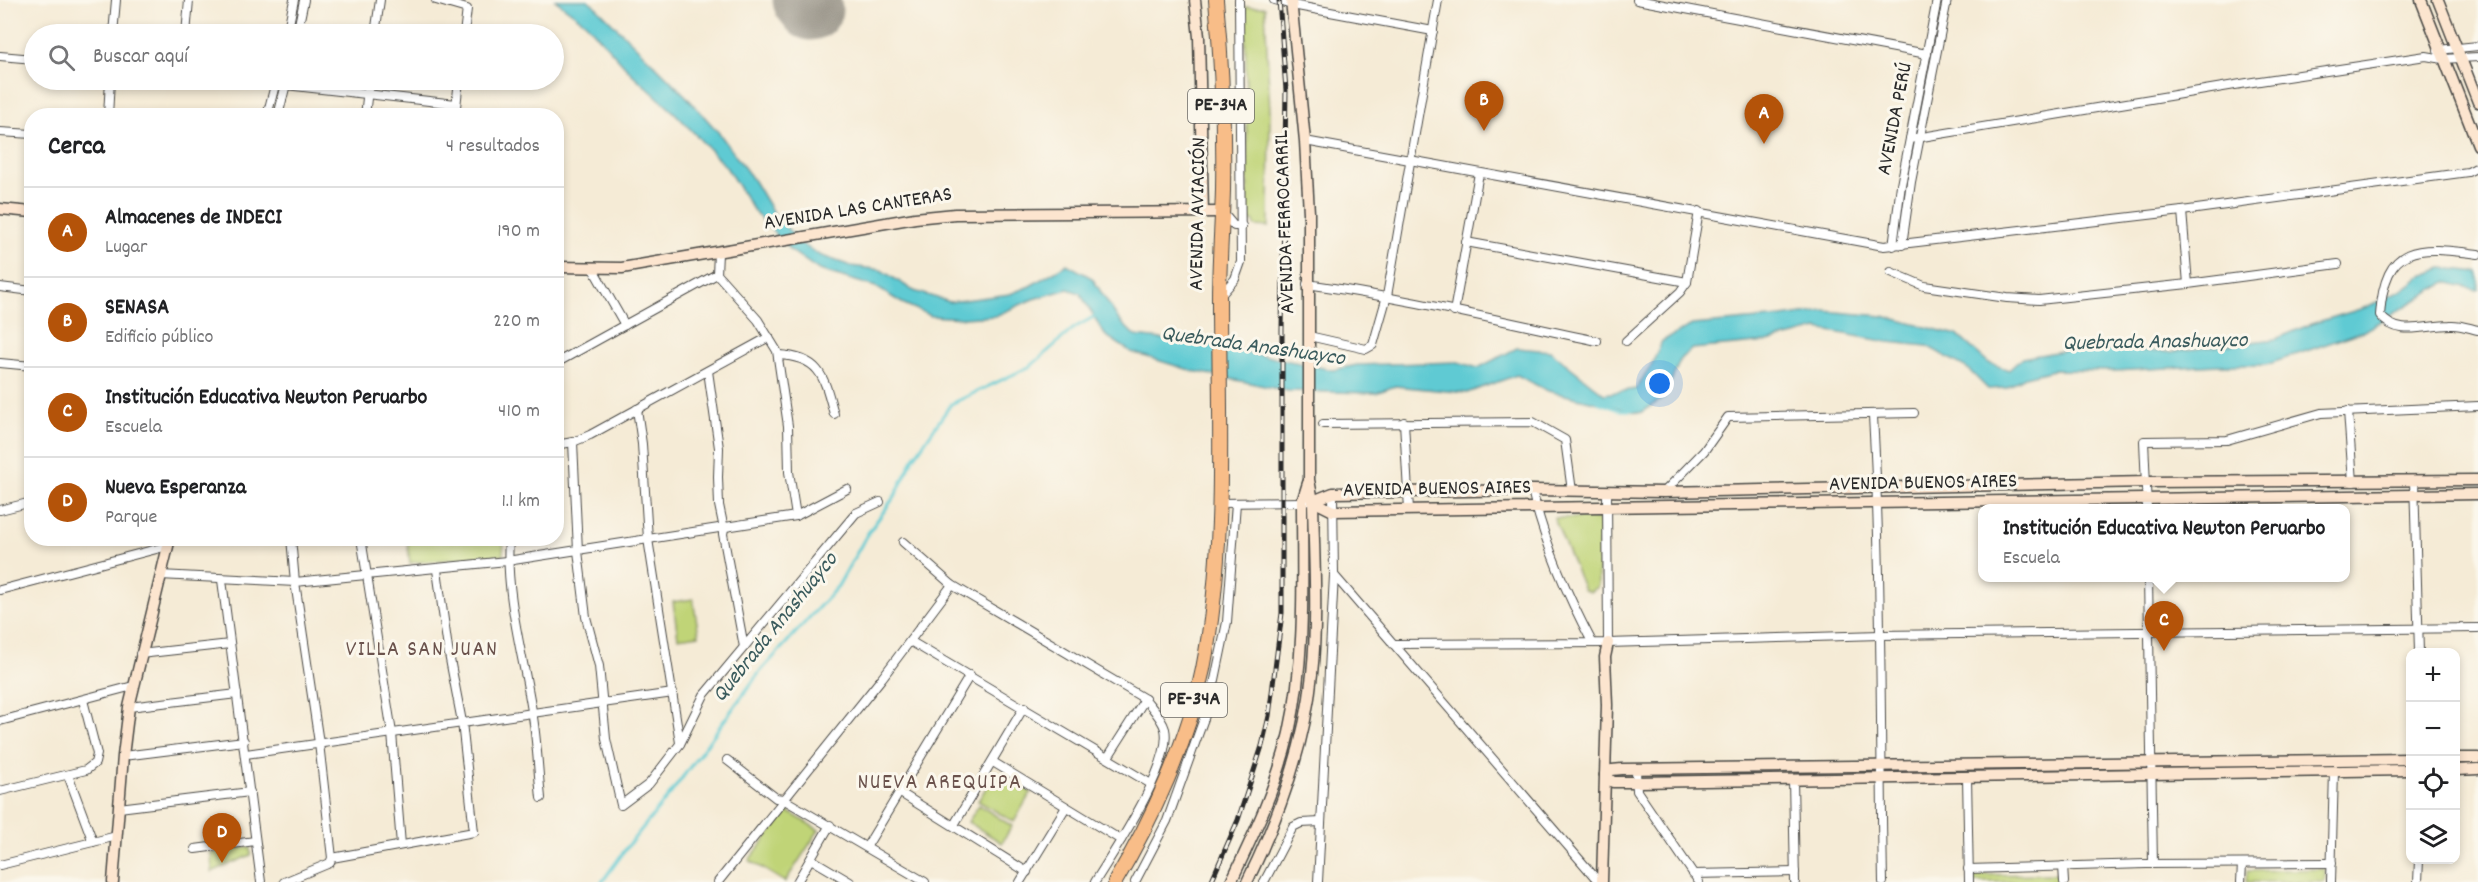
<!DOCTYPE html>
<html lang="es">
<head>
<meta charset="utf-8">
<style>
	body { margin:0; font-family:Dekko,sans-serif; background:#f6f6f6; color:#202124 }
	.controls { position:absolute; right:18px; bottom:18px; display:grid; overflow:hidden; border-radius:12px; box-shadow:0 3px 9px #0003 }
	.controls button { width:54px; height:54px; display:grid; place-items:center; padding:0; border:0; border-bottom:2px solid #e0e0e0; background:#fff; color:#202124; font:30px sans-serif }
	.you { position:absolute; left:1660px; top:384px; width:21px; height:21px; margin:-15px; border:4px solid #fff; border-radius:50%; background:#1a73e8; box-shadow:0 0 0 9px #1a73e833 }
	.badge { display:grid; place-items:center; width:39px; height:39px; border-radius:50%; background:#b45309; color:#fff; font-size:20px; font-weight:700 }
	.pin { position:absolute; translate:-50% -50px; filter:drop-shadow(0 2px 3px #0008) }
	.pin::after { content:''; position:absolute; top:32px; width:21px; height:18px; background:inherit; clip-path:polygon(0 0,100% 0,50% 100%) }
	.popup { position:absolute; left:1978px; top:504px; width:372px; height:78px; box-sizing:border-box; display:grid; place-content:center; border-radius:12px; background:#fff; filter:drop-shadow(0 2px 4px #0005); font-size:20px; white-space:nowrap; color:#757577 }
	.popup b { font-size:22px; color:#202124 }
	.popup::after { content:''; position:absolute; left:50%; top:100%; margin-left:-12px; border:12px solid transparent; border-top-color:#fff }
	.list { margin:0; padding:0; list-style:none }
	h2 { display:flex; justify-content:space-between; align-items:center; height:78px; margin:0; padding:0 24px; font-size:26px }
	h2 small { font-size:20px; font-weight:400; color:#757577 }
	.list li { display:grid; grid-template-columns:39px 1fr auto; gap:18px; align-items:center; box-sizing:border-box; height:90px; padding:0 24px; border-top:2px solid #e0e0e0 }
	.list b { display:block; font-size:22px; white-space:nowrap }
	.list p { margin:0; font-size:20px; white-space:nowrap; color:#757577 }
	.list em { font-size:20px; font-style:normal; color:#757577 }
	.icon { flex:none; width:33px; height:33px; fill:none; stroke:currentColor; stroke-width:2; stroke-linecap:round; stroke-linejoin:round }
	.map { position:relative; flex:none; width:2478px; height:882px; overflow:hidden }
	.search { position:absolute; background:#fff; box-shadow:0 3px 9px #0003; left:24px; top:24px; width:540px; height:66px; display:flex; align-items:center; gap:15px; box-sizing:border-box; padding:0 21px; border-radius:33px; color:#757577; font-size:22px }
	.panel { position:absolute; background:#fff; box-shadow:0 3px 9px #0003; left:24px; top:108px; width:540px; height:438px; border-radius:24px }
	.map>svg:first-child { display:block }
</style>
</head>
<body>
<div class="map">
<svg width="2478" height="882" viewBox="0 0 2478 882">
	<rect width="100%" height="100%" fill="#fbf7ec"/>
	<filter id="ink" filterUnits="userSpaceOnUse"><feTurbulence type="fractalNoise" baseFrequency=".0167" numOctaves="2"/><feDisplacementMap in="SourceGraphic" scale="12" xChannelSelector="R" yChannelSelector="G"/><feConvolveMatrix kernelMatrix="1 2 1 2 8 2 1 2 1" color-interpolation-filters="sRGB"/></filter>
	<filter id="wash" filterUnits="userSpaceOnUse"><feTurbulence type="fractalNoise" baseFrequency=".008" numOctaves="4" result="noise"/><feDisplacementMap in="SourceGraphic" scale="24" xChannelSelector="R" yChannelSelector="G"/><feGaussianBlur stdDeviation="1.35" result="paint"/><feColorMatrix in="noise" values="0 0 0 0 0 0 0 0 0 0 0 0 0 0 0 0 0 1.4 0 .05"/><feComposite in="paint" operator="in"/></filter>
	<g filter="url(#wash)">
		<rect width="100%" height="100%" fill="#f5ebd6"/>
		<g fill="#c0d477" stroke="#768051" stroke-width="1.5">
			<polygon points="1245,7 1265,7 1270,111 1269,227 1255,226 1254,221 1248,221"/>
			<polygon points="1554,518 1599,518 1598,586 1590,592 1584,590"/>
			<polygon points="407,539 504,539 503,555 410,563"/>
			<polygon points="693,599 699,635 678,638 673,602"/>
			<polygon points="996,771 1031,792 1014,822 978,801"/>
			<polygon points="979,805 1012,826 1002,843 968,822"/>
			<polygon points="787,811 819,830 785,882 749,860"/>
			<polygon points="250,847 251,855 212,872 211,852"/>
			<polygon points="2325,869 2325,882 2246,882 2247,871"/>
			<polygon points="2057,874 2057,882 1974,882 1974,875"/>
		</g>
		<polygon fill="#5ecad3" stroke="#447a7f" stroke-width="1.5" points="555,0 588,0 593,4 685,95 719,133 754,181 772,211 800,243 819,255 851,266 881,270 914,291 950,302 1010,294 1030,286 1067,264 1092,278 1119,320 1135,336 1207,344 1333,370 1357,365 1458,362 1478,368 1517,348 1550,351 1604,394 1636,389 1652,364 1662,341 1692,325 1782,317 1824,311 1883,316 1957,335 1989,363 2009,370 2022,358 2079,348 2169,352 2276,339 2311,324 2364,308 2399,292 2420,277 2442,268 2478,272 2478,290 2446,282 2364,331 2266,365 2218,365 2115,371 2053,370 2025,377 2006,388 1988,389 1967,368 1927,346 1888,342 1818,329 1767,342 1692,349 1681,358 1664,398 1640,413 1548,391 1517,375 1467,393 1395,386 1376,393 1288,391 1193,371 1131,352 1105,335 1080,293 1068,289 1033,299 995,316 963,318 931,316 902,303 876,287 819,270 790,250 754,211 726,167 678,116 631,73 586,23"/>
		<g fill="none" stroke-linecap="round" stroke-linejoin="round">
			<g stroke="#5ecad3" stroke-width="3">
				<polyline points="1598,402 1620,410 1634,410"/>
				<polyline points="602,882 628,846 671,793 759,673 838,586 868,533 895,496 913,459 951,404 1031,366 1074,328 1097,315"/>
			</g>
			<polyline stroke="#908b80" stroke-width="63" points="804,0 811,9"/>
		</g>
	</g>
	<g filter="url(#ink)">
		<g fill="none" stroke-linecap="round" stroke-linejoin="round">
			<defs>
				<g id="street">
					<polyline points="436,0 467,9 464,34"/>
					<polyline points="1274,0 1292,5 1433,31"/>
					<polyline points="1637,0 1927,54"/>
					<polyline points="113,34 116,0"/>
					<polyline points="186,34 189,0"/>
					<polyline points="287,34 294,0"/>
					<polyline points="297,34 304,0"/>
					<polyline points="375,34 380,0"/>
					<polyline points="2438,50 2478,46"/>
					<polyline points="0,56 34,59"/>
					<polyline points="240,80 456,104"/>
					<polyline points="108,116 110,80"/>
					<polyline points="267,116 276,81"/>
					<polyline points="278,116 287,80"/>
					<polyline points="365,116 369,80"/>
					<polyline points="455,116 459,80"/>
					<polyline points="0,132 32,134"/>
					<polyline points="1910,139 2253,82 2426,56 2443,59 2478,57"/>
					<polyline points="1305,141 1884,246 2182,211 2468,172 2478,167"/>
					<polyline points="2182,211 2188,284"/>
					<polyline points="1223,213 1234,226 1242,226"/>
					<polyline points="1466,242 1687,282"/>
					<polyline points="1902,245 1911,182 1947,0"/>
					<polyline points="1893,246 1901,185 1937,0"/>
					<polyline points="718,253 717,274 758,320 777,351 788,426 789,472 796,516"/>
					<path d="M2478 254C2417 246 2385 243 2380 315 2397 338 2426 325 2450 325 2459 324 2469 328 2478 330"/>
					<polyline points="593,269 625,325"/>
					<polyline points="1891,272 1924,286 2007,298 2039,300 2188,284 2338,264"/>
					<path d="M1307 284C1405 298 1501 321 1597 341"/>
					<polyline points="0,287 32,291"/>
					<polyline points="1220,296 1235,279 1241,262 1239,0"/>
					<polyline points="1454,312 1479,173"/>
					<polyline points="1309,336 1366,349 1373,345 1387,296 1438,0"/>
					<polyline points="1626,341 1680,292 1687,282 1699,211"/>
					<path d="M778 355C821 357 824 377 834 414"/>
					<polyline points="0,363 32,366"/>
					<polyline points="556,363 717,274"/>
					<polyline points="708,371 719,448 718,477 719,505 724,529 723,534 744,647"/>
					<polyline points="637,409 642,444 648,539 680,743"/>
					<polyline points="2348,411 2353,482"/>
					<path d="M1873 416C1882 571 1880 727 1883 882"/>
					<polyline points="1404,422 1409,510"/>
					<polyline points="1323,424 1533,422 1565,440 1572,491"/>
					<polyline points="573,442 578,551 586,617 599,666 606,739 621,805 649,784 680,744 704,695 856,513 880,502"/>
					<polyline points="556,445 573,442 590,435 769,337"/>
					<polyline points="2414,480 2419,652"/>
					<path d="M1532 490C1545 545 1566 593 1592 642"/>
					<polyline points="1607,491 1608,643"/>
					<polyline points="1664,492 1704,451 1728,417 1914,413"/>
					<polyline points="1220,503 1305,502"/>
					<polyline points="2147,508 2144,441 2227,440 2321,413 2478,406"/>
					<polyline points="0,510 32,502"/>
					<polyline points="291,538 295,582 319,743 332,858"/>
					<polyline points="361,538 392,733 401,845"/>
					<path d="M509 538C505 596 523 654 532 711 537 739 538 769 541 798"/>
					<path d="M903 542 952 585 1145 699C1152 708 1162 718 1165 729 1173 764 1114 851 1095 882"/>
					<polyline points="160,575 295,582 507,561 796,516 847,489"/>
					<polyline points="1334,575 1599,882"/>
					<polyline points="2148,578 2153,864"/>
					<polyline points="222,580 261,882"/>
					<polyline points="0,590 168,546"/>
					<polyline points="910,641 1151,784"/>
					<polyline points="1393,644 1608,643 1880,635 2478,628"/>
					<polyline points="140,654 230,644"/>
					<polyline points="129,707 237,694"/>
					<polyline points="0,721 133,686"/>
					<polyline points="246,754 673,693"/>
					<polyline points="123,756 244,741"/>
					<polyline points="1108,757 1145,699"/>
					<polyline points="727,760 776,798 783,799 925,882"/>
					<polyline points="993,762 1121,840"/>
					<polyline points="1636,770 1637,791 1699,882"/>
					<polyline points="68,775 93,842"/>
					<polyline points="1967,777 1969,882"/>
					<polyline points="1793,779 1795,882"/>
					<polyline points="0,791 86,770 95,763 97,754 83,700"/>
					<polyline points="899,792 1027,872"/>
					<polyline points="119,808 250,792"/>
					<polyline points="954,825 1024,707"/>
					<polyline points="867,846 970,675"/>
					<polyline points="195,849 255,841"/>
					<polyline points="811,859 850,882"/>
					<polyline points="0,865 117,836"/>
					<polyline points="2063,866 2064,882"/>
					<polyline points="1968,869 2146,864 2332,863"/>
					<polyline points="1693,874 1795,872"/>
					<polyline points="284,882 330,863 332,858 474,832 462,722 448,649 437,570"/>
					<polyline points="718,882 882,678 952,585"/>
					<polyline points="797,882 830,825"/>
					<polyline points="1020,882 1066,807"/>
					<polyline points="1135,882 1167,821 1211,699 1227,622 1236,503"/>
					<polyline points="1264,882 1293,827 1301,823 1321,822"/>
					<polyline points="1318,882 1334,575 1333,493"/>
					<polyline points="2241,882 2242,864"/>
					<polyline points="2331,882 2334,771"/>
					<polyline points="2418,882 2419,860"/>
				</g>
				<g id="secondary">
					<polyline points="1195,0 1199,37 1203,212"/>
					<polyline points="2421,0 2478,145"/>
					<polyline points="2438,0 2478,102"/>
					<polyline points="0,209 32,212"/>
					<polyline points="556,267 622,268 915,218 955,214 1221,212"/>
					<polyline points="1313,501 1333,511 2478,494"/>
					<polyline points="1313,501 1333,493 1532,490 1664,492 2147,482 2478,480"/>
					<polyline points="2456,758 2478,758"/>
					<polyline points="2456,770 2478,769"/>
					<polyline points="1605,775 1613,782 1636,782 2410,770"/>
					<polyline points="1605,775 1612,770 1622,769 2410,759"/>
					<polyline points="113,882 123,756 129,707 170,538"/>
					<path d="M1231 882C1254 834 1277 786 1289 733 1306 657 1302 579 1302 502L1308 483"/>
					<path d="M1247 882C1279 817 1305 747 1312 674 1318 617 1314 559 1313 501L1309 480V213L1305 141 1291 0"/>
					<polyline points="1602,882 1607,705 1605,657 1608,643"/>
				</g>
				<path id="highway" d="M1115 882C1152 820 1188 741 1203 669 1227 547 1219 422 1219 299 1219 262 1222 226 1223 190 1224 127 1222 63 1216 0"/>
			</defs>
			<use href="#street" stroke="#494845" stroke-width="10"/>
			<use href="#secondary" stroke="#494845" stroke-width="13"/>
			<use href="#highway" stroke="#494845" stroke-width="16"/>
			<use href="#street" stroke="#fff" stroke-width="8"/>
			<use href="#secondary" stroke="#fce5cf" stroke-width="10"/>
			<use href="#highway" stroke="#f8bd88" stroke-width="14"/>
			<defs>
				<polyline id="rail" points="1211,882 1238,820 1262,746 1269,716 1282,613 1282,330 1286,90 1279,0"/>
			</defs>
			<use href="#rail" stroke="#2b2b2b" stroke-width="5"/>
			<use href="#rail" stroke="#fbf7ec" stroke-width="3" stroke-dasharray="9" stroke-linecap="butt"/>
		</g>
	</g>
	<g text-anchor="middle" dominant-baseline="central" stroke-width="6" stroke-linejoin="round" paint-order="stroke">
		<g fill="#fbf7ec" stroke="#696865" stroke-width="1.5">
			<rect x="1188" y="89" width="66" height="34" rx="4.5"/>
			<rect x="1161" y="683" width="66" height="34" rx="4.5"/>
		</g>
		<g font-size="20" font-weight="bold" fill="#2b2b2b">
			<text x="1221" y="106">PE-34A</text>
			<text x="1194" y="700">PE-34A</text>
		</g>
		<g font-size="21" fill="#2b2b2b" stroke="#fbf7ec">
			<text transform="translate(1896 119) rotate(-79)">AVENIDA PERÚ</text>
			<text transform="translate(858 210) rotate(-9)">AVENIDA LAS CANTERAS</text>
			<text transform="translate(1199 214) rotate(-89)">AVENIDA AVIACIÓN</text>
			<text transform="translate(1286 222) rotate(-92)">AVENIDA FERROCARRIL</text>
			<text transform="translate(1923 484) rotate(-1)">AVENIDA BUENOS AIRES</text>
			<text transform="translate(1437 490) rotate(-1)">AVENIDA BUENOS AIRES</text>
		</g>
		<g font-size="22" font-style="italic" fill="#3a5b5d" stroke="#fbf7ec">
			<text transform="translate(2155 343) rotate(-1)">Quebrada Anashuayco</text>
			<text transform="translate(1253 347) rotate(8)">Quebrada Anashuayco</text>
			<text transform="translate(776 628) rotate(-51)">Quebrada Anashuayco</text>
		</g>
		<g font-size="22" letter-spacing="1.5" fill="#6b534d" stroke="#fbf7ec">
			<text x="422" y="650">VILLA SAN JUAN</text>
			<text x="940" y="783">NUEVA AREQUIPA</text>
		</g>
	</g>
</svg>
<div class="controls">
<button>+</button>
<button>−</button>
<button><svg class="icon" aria-label="locate" viewBox="0 0 24 24"><circle cx="12" cy="12" r="6"/><path d="M12 2v4M12 18v4M2 12h4M18 12h4"/></svg></button>
<button><svg class="icon" aria-label="layers" viewBox="0 0 24 24"><path d="M12 4l9 5-9 5-9-5zM3 14l9 5 9-5"/></svg></button>
</div>
<div class="you"></div>
<div class="pin badge" style="left:1764px;top:144px">A</div>
<div class="pin badge" style="left:1484px;top:131px">B</div>
<div class="pin badge" style="left:2164px;top:651px">C</div>
<div class="popup"><b>Institución Educativa Newton Peruarbo</b>Escuela</div>
<div class="pin badge" style="left:222px;top:863px">D</div>
<div class="search"><svg class="icon" aria-label="search" viewBox="0 0 24 24"><circle cx="10" cy="10" r="6"/><path d="M15 15l6 6"/></svg>Buscar aquí</div>
<section class="panel">
<h2>Cerca<small>4 resultados</small></h2>
<ul class="list">
<li><span class="badge">A</span><div><b>Almacenes de INDECI</b><p>Lugar</p></div><em>190 m</em></li>
<li><span class="badge">B</span><div><b>SENASA</b><p>Edificio público</p></div><em>220 m</em></li>
<li><span class="badge">C</span><div><b>Institución Educativa Newton Peruarbo</b><p>Escuela</p></div><em>410 m</em></li>
<li><span class="badge">D</span><div><b>Nueva Esperanza</b><p>Parque</p></div><em>1.1 km</em></li>
</ul>
</section>
</div>
</body>
</html>
